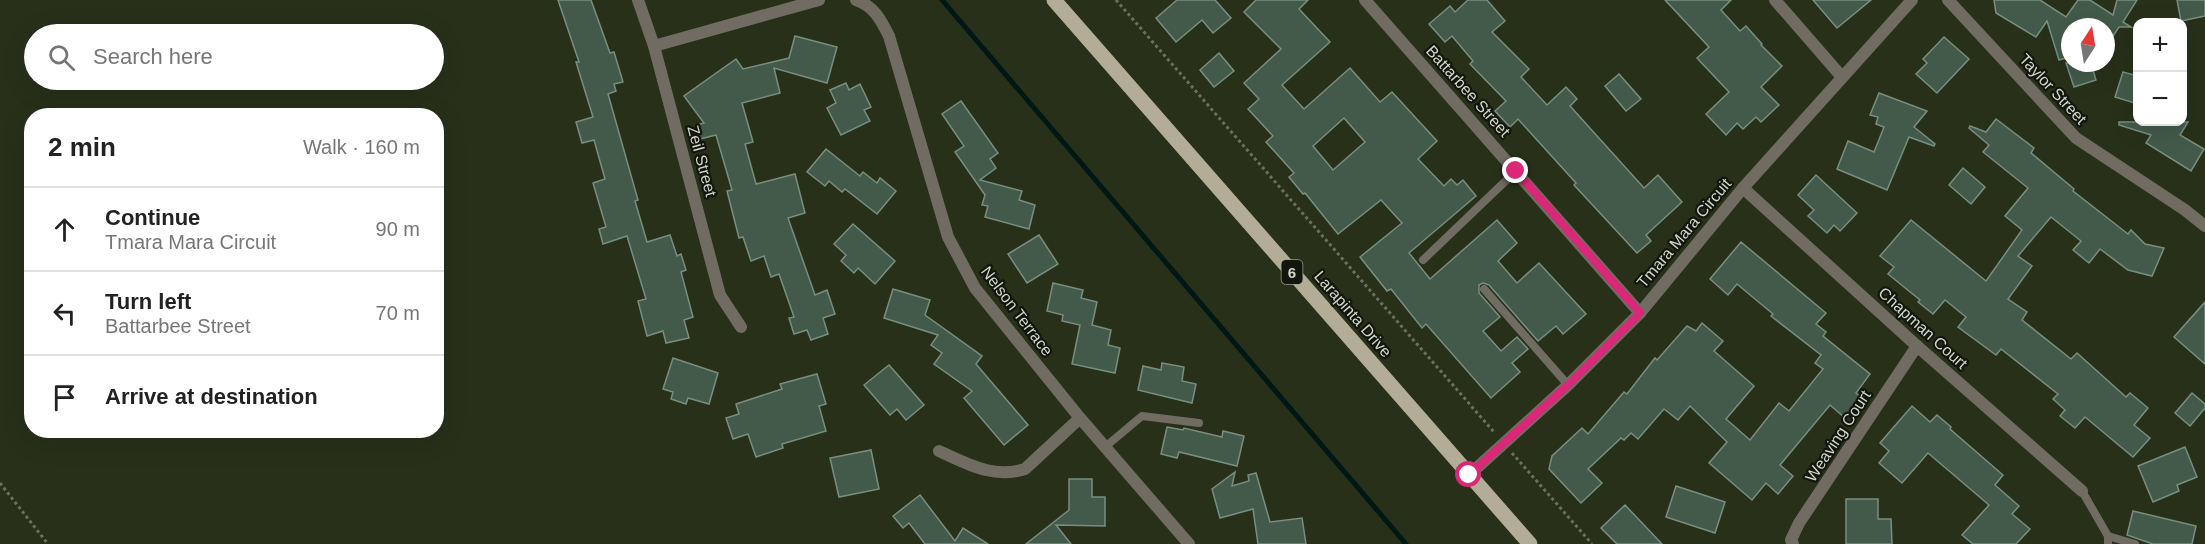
<!DOCTYPE html>
<html lang="en">
<head>
<meta charset="utf-8">
<style>
	body { margin:0; font-family:Helvetica,sans-serif; background:#f6f6f6; color:#222 }
	.controls { position:absolute; right:18px; top:18px; display:grid; overflow:hidden; border-radius:12px; box-shadow:0 6px 24px #0002 }
	.controls button { width:54px; height:54px; display:grid; place-items:center; padding:0; border:0; border-bottom:2px solid #e0e0e0; background:#fff; color:#222; font:30px sans-serif }
	.compass { position:absolute; left:2061px; top:18px; width:54px; height:54px; border-radius:50%; background:#fff; box-shadow:0 6px 24px #0002; rotate:12deg }
	.stop { position:absolute; width:18px; height:18px; margin:-14px; border:4px solid #db2777; border-radius:50%; background:#fff }
	.stop.end { background:#db2777; border-color:#fff; box-shadow:0 2px 6px #0008 }
	.list { margin:0; padding:0; list-style:none }
	h2 { display:flex; justify-content:space-between; align-items:center; height:78px; margin:0; padding:0 24px; font-size:26px }
	h2 small { font-size:20px; font-weight:400; color:#767676 }
	.list li { display:grid; grid-template-columns:39px 1fr auto; gap:18px; align-items:center; box-sizing:border-box; height:84px; padding:0 24px; border-top:2px solid #e0e0e0 }
	.list b { display:block; font-size:22px; white-space:nowrap }
	.list p { margin:0; font-size:20px; white-space:nowrap; color:#767676 }
	.list em { font-size:20px; font-style:normal; color:#767676 }
	.icon { flex:none; width:33px; height:33px; fill:none; stroke:currentColor; stroke-width:2; stroke-linecap:round; stroke-linejoin:round }
	.map { position:relative; flex:none; width:2205px; height:544px; overflow:hidden }
	.search { position:absolute; background:#fff; box-shadow:0 6px 24px #0002; left:24px; top:24px; width:420px; height:66px; display:flex; align-items:center; gap:15px; box-sizing:border-box; padding:0 21px; border-radius:33px; color:#767676; font-size:22px }
	.panel { position:absolute; background:#fff; box-shadow:0 6px 24px #0002; left:24px; top:108px; width:420px; height:330px; border-radius:24px }
	.map>svg:first-child { display:block }
</style>
</head>
<body>
<div class="map">
<svg width="2205" height="544" viewBox="0 0 2205 544">
	<rect width="100%" height="100%" fill="#28301a"/>
	<g fill="none" stroke-linecap="round" stroke-linejoin="round">
		<polyline stroke="#001815" stroke-width="5" points="942,0 1406,544"/>
	</g>
	<g fill="#435a4a" stroke="#778f7e" stroke-width="1.5" fill-rule="evenodd">
		<polygon points="558,0 591,0 610,53 614,52 623,82 614,84 616,91 608,94 638,200 635,201 647,242 670,235 677,256 681,254 686,270 681,272 693,317 684,320 689,338 666,343 663,331 647,336 638,301 646,299 627,236 603,244 599,229 606,227 593,183 605,179 594,140 582,143 576,122 593,117 576,62 579,62"/>
		<polygon points="1177,0 1215,0 1231,18 1213,33 1202,20 1176,42 1156,18"/>
		<path d="M1256 0H1308L1299 9 1330 42 1282 85 1304 109 1350 68 1380 102 1392 92 1437 141 1418 159 1444 186 1451 179 1457 185 1463 180 1476 196 1409 253 1430 279 1497 220 1517 243 1498 261 1517 283 1539 263 1586 314 1563 334 1556 326 1538 341 1489 285 1483 283 1479 285V293L1500 317 1483 331 1501 351 1517 337 1528 349 1512 363 1520 372 1491 398 1426 324 1422 328 1391 289 1387 291 1360 257 1402 223 1381 200 1338 234 1305 193 1303 194 1289 177 1294 173 1266 142 1273 136 1248 109 1259 99 1244 83 1281 49 1244 12ZM1344 118 1365 142 1333 170 1313 146Z"/>
		<polygon points="1468,0 1487,0 1505,21 1492,32 1529,69 1521,77 1547,105 1566,87 1577,99 1570,106 1644,188 1658,175 1682,202 1646,235 1651,241 1637,253 1574,185 1576,183 1518,119 1510,127 1495,111 1506,101 1470,64 1473,61 1452,36 1445,42 1429,24 1450,6 1455,12"/>
		<polygon points="1665,0 1731,0 1721,10 1740,31 1746,26 1762,44 1761,45 1782,66 1761,87 1779,105 1761,122 1756,117 1743,129 1737,123 1726,135 1706,114 1729,92 1697,58 1709,47"/>
		<polygon points="1813,0 1871,0 1837,28"/>
		<polygon points="1994,0 2040,0 2066,17 2078,0 2090,0 2113,15 2117,0 2137,0 2123,22 2131,27 2119,27 2106,47 2106,27 2070,27 2070,57 2059,60 2047,21 2036,37 1996,13"/>
		<polygon points="2177,0 2205,0 2205,16 2181,21"/>
		<polygon points="795,36 837,47 827,83 774,68 780,93 742,103 753,142 745,144 756,184 795,174 805,213 788,218 815,295 827,290 835,314 823,318 828,334 811,340 807,330 794,334 789,318 794,317 779,274 771,277 764,256 751,261 743,237 739,238 727,191 732,190 716,135 700,139 696,125 704,123 684,96 736,59 743,69 789,58"/>
		<polygon points="1944,37 1969,59 1937,93 1916,74 1927,63 1923,59"/>
		<polygon points="1219,53 1234,71 1214,87 1200,70"/>
		<polygon points="2066,63 2091,63 2096,80 2074,87"/>
		<polygon points="2123,72 2138,76 2138,104 2115,97"/>
		<polygon points="1619,74 1641,99 1626,111 1605,86"/>
		<polygon points="846,83 849,90 860,84 871,107 864,110 870,121 841,135 827,108 836,103 830,90"/>
		<polygon points="1879,93 1927,111 1914,127 1935,144 1934,146 1909,137 1887,190 1837,169 1848,141 1874,152 1884,127 1876,124 1878,117 1870,115"/>
		<polygon points="961,101 998,153 990,159 996,168 980,180 1022,191 1019,200 1035,205 1029,229 985,217 988,206 982,205 985,195 955,152 964,146 942,114"/>
		<polygon points="1996,119 2034,148 2031,153 2074,189 2073,191 2128,234 2131,230 2145,244 2164,248 2152,276 2128,270 2100,249 2089,263 2073,250 2081,241 2051,217 2018,256 2032,266 2008,299 2027,312 2022,320 2071,359 2077,353 2126,397 2130,393 2148,408 2134,425 2150,438 2133,457 2085,417 2075,428 2060,416 2065,410 2053,399 2058,394 2001,349 1996,355 1958,327 1966,317 1945,300 1933,314 1918,302 1920,300 1888,274 1894,267 1880,256 1911,220 1986,281 2022,230 2005,216 2028,188 1983,152 1989,145 1969,128 1970,126 1986,132"/>
		<polygon points="2119,122 2188,122 2180,135 2204,149 2191,171 2146,143 2151,135 2119,125"/>
		<polygon points="826,149 860,176 863,172 877,183 880,178 896,191 877,214 845,189 842,192 829,181 825,186 807,172"/>
		<polygon points="1963,168 1985,187 1971,204 1949,185"/>
		<polygon points="1816,175 1857,213 1840,231 1834,225 1827,233 1808,216 1814,210 1798,195"/>
		<polygon points="853,224 895,261 875,284 858,268 854,273 841,261 846,255 834,244"/>
		<polygon points="1039,235 1058,264 1027,283 1008,254"/>
		<polygon points="1741,242 1826,313 1816,324 1826,332 1823,336 1870,374 1856,393 1861,397 1845,418 1830,405 1780,465 1793,476 1778,494 1766,483 1752,500 1709,463 1727,442 1690,406 1678,420 1664,409 1638,439 1631,433 1624,440 1621,438 1588,469 1602,483 1581,503 1549,469 1552,456 1582,428 1588,434 1624,392 1627,394 1655,358 1657,360 1687,326 1696,331 1702,323 1723,341 1714,351 1754,386 1726,419 1750,440 1779,403 1789,411 1823,369 1815,363 1821,355 1771,316 1773,314 1737,284 1728,295 1710,279"/>
		<polygon points="1053,283 1083,290 1081,298 1097,302 1092,325 1111,330 1108,345 1120,348 1115,373 1072,364 1080,325 1062,321 1063,315 1047,311"/>
		<polygon points="893,289 930,300 925,315 982,356 976,364 1028,425 1004,445 964,398 972,391 934,364 942,353 931,345 938,335 884,318"/>
		<polygon points="2205,302 2205,364 2174,337"/>
		<polygon points="673,358 718,373 709,404 688,398 686,404 671,399 673,392 663,389"/>
		<polygon points="1162,363 1184,367 1182,381 1196,384 1192,403 1138,390 1143,366 1161,370"/>
		<polygon points="889,365 924,405 906,420 897,409 890,415 864,385"/>
		<polygon points="817,374 826,404 819,406 826,431 782,444 783,448 756,457 748,434 733,439 726,418 739,414 736,404 782,389 780,384"/>
		<polygon points="2192,393 2205,404 2205,408 2190,426 2175,413"/>
		<polygon points="1912,406 1930,422 1937,415 1951,427 1950,429 2003,475 1995,485 2019,506 2012,514 2030,529 2016,544 1973,544 1962,535 1989,505 1928,453 1902,483 1879,463 1889,451 1880,443"/>
		<polygon points="1167,427 1183,430 1184,428 1222,437 1223,431 1244,436 1237,466 1179,452 1177,458 1161,454"/>
		<polygon points="2185,447 2197,477 2177,485 2179,491 2153,502 2138,466"/>
		<polygon points="871,450 879,489 839,497 830,458"/>
		<polygon points="1235,472 1232,486 1249,481 1248,475 1256,473 1270,522 1302,518 1306,544 1258,544 1253,509 1220,518 1212,489"/>
		<polygon points="1069,479 1092,479 1092,497 1105,497 1105,526 1056,525 1071,544 1026,544 1069,510"/>
		<polygon points="1676,486 1725,502 1715,533 1666,517"/>
		<polygon points="920,495 955,541 963,528 988,544 925,544 909,523 903,528 893,516"/>
		<polygon points="1846,499 1878,499 1878,519 1891,519 1892,544 1846,544"/>
		<polygon points="1625,505 1662,544 1617,544 1601,528"/>
		<polygon points="2133,511 2196,526 2192,544 2153,544 2127,535"/>
	</g>
	<g fill="none" stroke-linecap="round" stroke-linejoin="round">
		<g stroke="#6b715f" stroke-width="3" stroke-dasharray="3 3" stroke-linecap="butt">
			<polyline points="1116,0 1494,432"/>
			<polyline points="1512,453 1592,544"/>
			<polyline points="0,483 48,544"/>
		</g>
		<g stroke="#706c62" stroke-width="8">
			<polyline points="1423,260 1516,171"/>
			<polyline points="1484,289 1568,385"/>
			<polyline points="1105,447 1142,416 1199,423"/>
			<polyline points="2082,491 2108,536 2108,544"/>
			<polyline points="2108,536 2135,544"/>
		</g>
		<g stroke="#706c62" stroke-width="12">
			<polyline points="638,0 654,46 720,295 741,327"/>
			<path d="M856 0C874 6 881 20 889 36L948 237 975 288 1080 418 1189 544"/>
			<polyline points="1365,0 1640,313"/>
			<polyline points="1775,0 1842,77"/>
			<polyline points="1948,0 2076,138 2185,210 2205,226"/>
			<polyline points="654,46 819,0"/>
			<polyline points="1743,188 1917,346 2082,491"/>
			<path d="M939 451C968 464 993 479 1025 469L1080 418"/>
			<polyline points="1469,475 1568,385 1640,313 1743,188 1912,0"/>
			<polyline points="1793,544 1791,540 1799,523 1917,346"/>
		</g>
		<polyline stroke="#b3ac96" stroke-width="15" points="1054,0 1530,544"/>
	</g>
	<g fill="none" stroke-linecap="round" stroke-linejoin="round">
		<polyline stroke="#db2777" stroke-width="8" points="1469,475 1568,385 1640,313 1516,171"/>
	</g>
	<g text-anchor="middle" dominant-baseline="central" stroke-width="4.5" stroke-linejoin="round" paint-order="stroke">
		<rect fill="#13160d" stroke="#999d91" stroke-width="1.5" x="1281.5" y="260" width="21" height="24" rx="4.5"/>
		<g font-size="15" font-weight="bold" fill="#d2d7c9">
			<text x="1292" y="272">6</text>
		</g>
		<g font-size="16" fill="#d2d7c9" stroke="#13160d">
			<text transform="translate(2053 89) rotate(47)">Taylor Street</text>
			<text transform="translate(1468 91) rotate(48)">Battarbee Street</text>
			<text transform="translate(702 161) rotate(75)">Zeil Street</text>
			<text transform="translate(1684 233) rotate(-50)">Tmara Mara Circuit</text>
			<text transform="translate(1017 311) rotate(53)">Nelson Terrace</text>
			<text transform="translate(1353 314) rotate(49)">Larapinta Drive</text>
			<text transform="translate(1923 328) rotate(42)">Chapman Court</text>
			<text transform="translate(1838 436) rotate(-57)">Weaving Court</text>
		</g>
	</g>
</svg>
<div class="controls">
<button>+</button>
<button>−</button>
</div>
<svg class="compass" viewBox="-18 -18 36 36"><path d="M0-13l5 13h-10z" fill="#e53935"/><path d="M0 13l5-13h-10z" fill="#767676"/></svg>
<div class="stop" style="left:1469px;top:475px"></div>
<div class="stop end" style="left:1516px;top:171px"></div>
<div class="search"><svg class="icon" aria-label="search" viewBox="0 0 24 24"><circle cx="10" cy="10" r="6"/><path d="M15 15l6 6"/></svg>Search here</div>
<section class="panel">
<h2>2 min<small>Walk · 160 m</small></h2>
<ul class="list">
<li><svg class="icon" aria-label="ahead" viewBox="0 0 24 24"><path d="M12 20V5M6 11l6-6 6 6"/></svg><div><b>Continue</b><p>Tmara Mara Circuit</p></div><em>90 m</em></li>
<li><svg class="icon" aria-label="left" viewBox="0 0 24 24"><path d="M17 20v-9H6M10 6l-5 5 5 5"/></svg><div><b>Turn left</b><p>Battarbee Street</p></div><em>70 m</em></li>
<li><svg class="icon" aria-label="arrive" viewBox="0 0 24 24"><path d="M6 21V4h12l-3 4 3 4H6"/></svg><div><b>Arrive at destination</b></div></li>
</ul>
</section>
</div>
</body>
</html>
